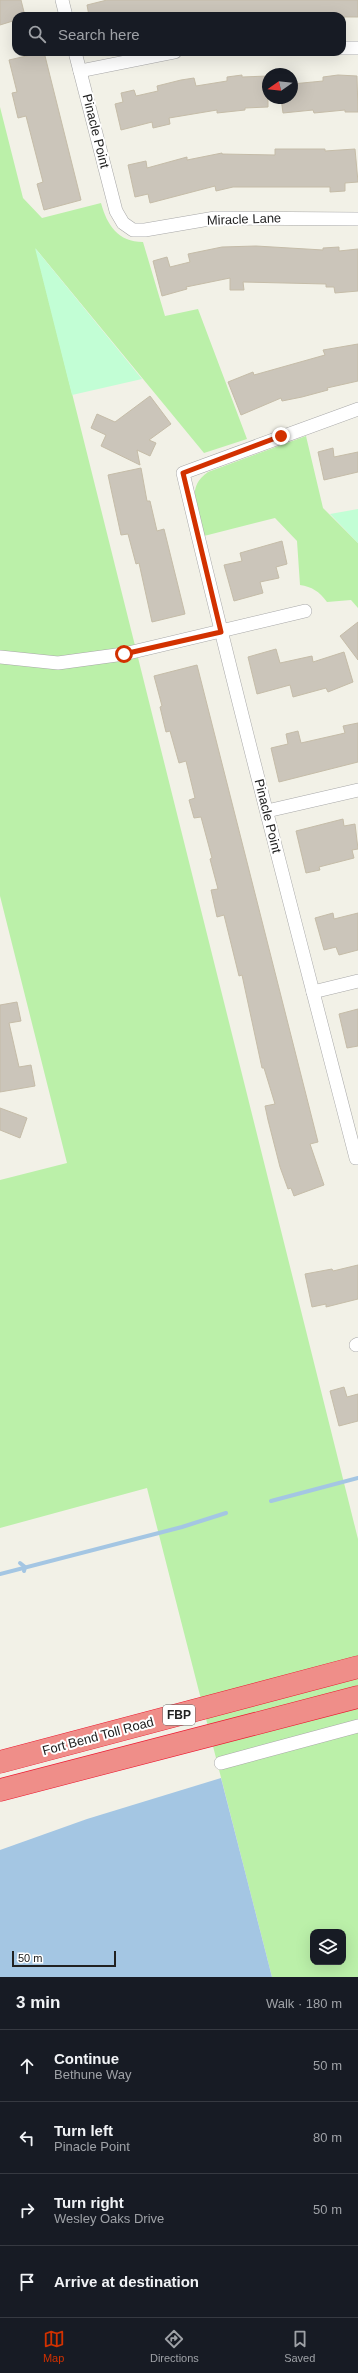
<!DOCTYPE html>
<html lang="en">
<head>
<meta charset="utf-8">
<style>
	body { margin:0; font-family:Helvetica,sans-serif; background:#242831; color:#f1f3f6 }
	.controls { position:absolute; right:12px; bottom:12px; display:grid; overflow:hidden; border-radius:8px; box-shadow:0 4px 16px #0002 }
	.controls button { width:36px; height:36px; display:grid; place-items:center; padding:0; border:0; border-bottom:1px solid #363941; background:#171b24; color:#f1f3f6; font:20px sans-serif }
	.compass { position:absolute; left:262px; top:68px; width:36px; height:36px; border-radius:50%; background:#171b24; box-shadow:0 4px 16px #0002; rotate:256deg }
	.scale { position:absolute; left:12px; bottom:10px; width:104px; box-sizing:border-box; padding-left:4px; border:2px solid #212121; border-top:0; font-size:11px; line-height:14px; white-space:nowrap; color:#212121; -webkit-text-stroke:3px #fff; paint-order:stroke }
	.stop { position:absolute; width:12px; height:12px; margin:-9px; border:3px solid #d23100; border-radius:50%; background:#fff }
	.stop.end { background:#d23100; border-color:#fff; box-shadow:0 1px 4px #0008 }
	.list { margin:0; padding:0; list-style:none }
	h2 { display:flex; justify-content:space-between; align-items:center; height:52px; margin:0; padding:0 16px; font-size:17px }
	h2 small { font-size:13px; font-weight:400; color:#9ea1a6 }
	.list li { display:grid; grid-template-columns:26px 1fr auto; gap:12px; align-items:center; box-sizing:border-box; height:72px; padding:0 16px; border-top:1px solid #363941 }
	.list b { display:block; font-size:15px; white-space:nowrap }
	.list p { margin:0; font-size:13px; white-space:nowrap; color:#9ea1a6 }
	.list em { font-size:13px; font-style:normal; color:#9ea1a6 }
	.icon { flex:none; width:22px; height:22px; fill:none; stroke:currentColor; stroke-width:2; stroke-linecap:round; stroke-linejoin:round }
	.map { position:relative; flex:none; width:358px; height:1977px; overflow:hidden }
	.search { position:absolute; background:#171b24; box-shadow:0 4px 16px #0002; left:12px; right:12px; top:12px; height:44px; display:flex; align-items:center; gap:10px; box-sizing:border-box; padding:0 14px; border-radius:12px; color:#9ea1a6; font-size:15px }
	.sheet { height:340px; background:#171b24 }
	nav { display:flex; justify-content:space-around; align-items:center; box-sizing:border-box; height:56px; border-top:1px solid #363941; background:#171b24; font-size:11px; color:#9ea1a6 }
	nav a { display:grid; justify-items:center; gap:2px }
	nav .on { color:#d23100 }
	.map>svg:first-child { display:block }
</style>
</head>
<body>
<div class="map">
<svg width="358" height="1977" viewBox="0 0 358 1977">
	<rect width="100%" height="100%" fill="#f2f1e7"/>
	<g fill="#bbf0a9" fill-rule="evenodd">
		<path d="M0 107 23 198 42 218 101 203C107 225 118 242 143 242L165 316 198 309 247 439 204 453 36 249 358 1539V1977H272L147 1488 0 1528V1180L67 1163 0 896ZM313 1932H343V1962H313Z"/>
		<path d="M306 436 323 508 358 543V608L351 600 327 602C319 591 312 587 300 585L297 541 275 518 204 536C198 513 184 488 208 472Z"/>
	</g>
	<g fill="#c2fed5">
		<polygon points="35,248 142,379 72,395"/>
		<polygon points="358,509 358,543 330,514"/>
	</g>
	<polygon fill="#a4c6e3" points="221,1778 272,1977 0,1977 0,1850 87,1819"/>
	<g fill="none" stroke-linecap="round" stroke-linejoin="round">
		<g stroke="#a4c6e3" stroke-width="4">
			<polyline points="271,1501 358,1478"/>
			<polyline points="20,1563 25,1567 24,1571"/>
			<polyline points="0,1574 182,1527 226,1513"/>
		</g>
	</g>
	<g fill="#cbc5ba" stroke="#c5bca8">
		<polygon points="0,0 21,0 25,16 16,16 16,20 0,25"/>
		<polygon points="107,0 358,0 358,17 89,16 87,5"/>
		<polygon points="44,52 81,200 44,210 37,184 43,182 26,116 18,118 12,93 17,92 9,60"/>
		<polygon points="242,75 242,77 268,76 268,107 245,108 245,110 217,113 217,110 169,118 170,124 153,128 152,122 121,130 115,104 123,102 121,93 134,90 136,96 158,91 157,86 181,80 194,78 196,86 227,81 227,77"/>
		<polygon points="338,75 357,76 358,112 345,112 345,110 314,113 313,110 283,113 281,98 292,98 292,84 323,81 323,77"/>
		<polygon points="275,149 325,149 325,151 355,149 358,182 345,183 345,191 330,192 330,187 233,187 216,191 215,186 150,203 148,194 135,197 128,165 146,161 147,168 187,157 187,160 222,153 222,154 275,155"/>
		<polygon points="256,246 323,250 323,248 339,247 339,251 358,249 358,291 335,293 334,287 326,287 326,284 243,282 244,290 230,290 230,278 186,287 187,289 162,296 153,261 167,257 170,267 190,262 188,254 222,247"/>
		<polygon points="358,344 358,381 327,388 328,390 302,397 282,401 281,398 241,415 228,382 253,372 254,375 325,355 323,350"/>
		<polygon points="150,396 171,424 149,440 156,443 150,456 137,450 140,465 101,446 106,435 91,428 97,414 115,422"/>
		<polygon points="333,448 334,457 358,452 358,472 324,480 318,452"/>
		<polygon points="141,468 147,501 150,501 157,531 164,529 185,614 152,622 139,563 136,564 128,534 121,535 108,475"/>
		<polygon points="282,541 287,564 276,567 279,578 260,582 263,593 234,601 224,565 242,561 240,553"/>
		<polygon points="358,622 358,660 340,636"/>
		<polygon points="276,649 280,663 312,656 313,662 344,652 353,682 328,692 326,688 293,697 290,685 257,694 248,657"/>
		<polygon points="197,665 318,1142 310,1144 324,1185 294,1196 291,1188 288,1189 280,1167 268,1120 265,1106 275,1104 264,1068 262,1068 242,975 239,976 224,915 217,917 211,890 218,889 210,859 212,858 201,817 194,818 189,800 195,798 186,761 179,763 170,731 166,732 160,707 162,706 154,676"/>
		<polygon points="358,723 358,762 279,782 271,748 288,744 286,734 298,731 301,743 345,733 343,726"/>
		<polygon points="343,819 344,826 355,824 358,849 352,850 354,858 319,867 320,870 306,873 296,831"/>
		<polygon points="333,913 334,919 358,913 358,950 339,955 336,947 324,950 315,918"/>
		<polygon points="17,1002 21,1021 9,1023 19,1067 31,1065 35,1086 0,1092 0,1005"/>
		<polygon points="358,1009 358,1046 347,1048 339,1014"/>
		<polygon points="0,1108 27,1118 20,1138 0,1130"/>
		<polygon points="358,1265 358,1299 326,1307 326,1304 312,1307 305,1274 332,1269 333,1271"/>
		<polygon points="344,1387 347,1397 358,1394 358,1421 339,1426 330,1391"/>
	</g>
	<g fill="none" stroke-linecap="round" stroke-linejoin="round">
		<defs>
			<g id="minor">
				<polyline points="62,0 66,16"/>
				<polyline points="342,48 358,48"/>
				<polyline points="75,52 116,211 123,223 133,230 145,230 215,218 358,219"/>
				<polyline points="80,71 175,52"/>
				<path d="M358 409 183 473C237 702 297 930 356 1158H358"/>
				<polyline points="0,657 58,663 124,654 305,611"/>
				<polyline points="267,811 358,790"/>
				<polyline points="313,992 358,981"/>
				<polyline points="356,1345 358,1344"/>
				<polyline points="221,1763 358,1726"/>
			</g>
			<g id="motorway">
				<polyline points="0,1762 358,1667"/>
				<polyline points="0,1790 358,1697"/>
			</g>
		</defs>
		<use href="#minor" stroke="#a8a8a8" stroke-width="14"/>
		<use href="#motorway" stroke="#ec1930" stroke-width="23"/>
		<use href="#minor" stroke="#fff" stroke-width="13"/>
		<use href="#motorway" stroke="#ef8e89" stroke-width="22"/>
	</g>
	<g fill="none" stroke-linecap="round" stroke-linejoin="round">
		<polyline stroke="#d23100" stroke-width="5" points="124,654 221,632 183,473 281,436"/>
	</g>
	<g text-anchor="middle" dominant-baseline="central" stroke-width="4" stroke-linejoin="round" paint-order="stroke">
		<rect fill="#fff" stroke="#646464" stroke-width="1" x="163" y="1705" width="32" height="20" rx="3"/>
		<g font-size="12" font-weight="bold" fill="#212121">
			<text x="179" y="1715">FBP</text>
		</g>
		<g font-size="13" fill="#212121" stroke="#fff">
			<text transform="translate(96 131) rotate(76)">Pinacle Point</text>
			<text transform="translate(244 219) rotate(-2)">Miracle Lane</text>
			<text transform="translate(268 816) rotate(76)">Pinacle Point</text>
			<text transform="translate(98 1736) rotate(-15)">Fort Bend Toll Road</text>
		</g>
	</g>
</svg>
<div class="controls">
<button><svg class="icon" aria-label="layers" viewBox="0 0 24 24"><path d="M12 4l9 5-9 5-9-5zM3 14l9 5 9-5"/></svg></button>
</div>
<svg class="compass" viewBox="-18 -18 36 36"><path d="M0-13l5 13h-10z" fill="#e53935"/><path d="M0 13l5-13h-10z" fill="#9ea1a6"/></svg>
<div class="scale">50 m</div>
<div class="stop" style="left:124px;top:654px"></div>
<div class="stop end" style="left:281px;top:436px"></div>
<div class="search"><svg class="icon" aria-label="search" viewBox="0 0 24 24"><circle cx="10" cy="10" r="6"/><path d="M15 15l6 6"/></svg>Search here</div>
</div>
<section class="sheet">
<h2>3 min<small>Walk · 180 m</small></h2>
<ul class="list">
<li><svg class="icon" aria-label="ahead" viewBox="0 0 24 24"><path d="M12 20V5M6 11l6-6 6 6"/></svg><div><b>Continue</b><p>Bethune Way</p></div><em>50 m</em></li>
<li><svg class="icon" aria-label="left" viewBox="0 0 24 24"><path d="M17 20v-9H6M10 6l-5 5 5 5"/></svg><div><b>Turn left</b><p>Pinacle Point</p></div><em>80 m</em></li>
<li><svg class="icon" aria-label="right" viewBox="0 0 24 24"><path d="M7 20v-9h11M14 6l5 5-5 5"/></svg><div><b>Turn right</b><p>Wesley Oaks Drive</p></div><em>50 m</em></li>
<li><svg class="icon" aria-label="arrive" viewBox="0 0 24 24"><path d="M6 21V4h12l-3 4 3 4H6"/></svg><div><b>Arrive at destination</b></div></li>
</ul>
</section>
<nav>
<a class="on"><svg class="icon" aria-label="map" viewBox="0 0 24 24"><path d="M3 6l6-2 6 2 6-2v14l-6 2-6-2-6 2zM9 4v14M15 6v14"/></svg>Map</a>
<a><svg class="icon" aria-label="directions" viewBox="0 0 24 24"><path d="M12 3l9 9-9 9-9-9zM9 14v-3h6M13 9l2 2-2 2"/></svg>Directions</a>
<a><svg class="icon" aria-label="saved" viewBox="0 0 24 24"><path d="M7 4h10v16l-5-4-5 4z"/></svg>Saved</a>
</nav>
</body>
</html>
